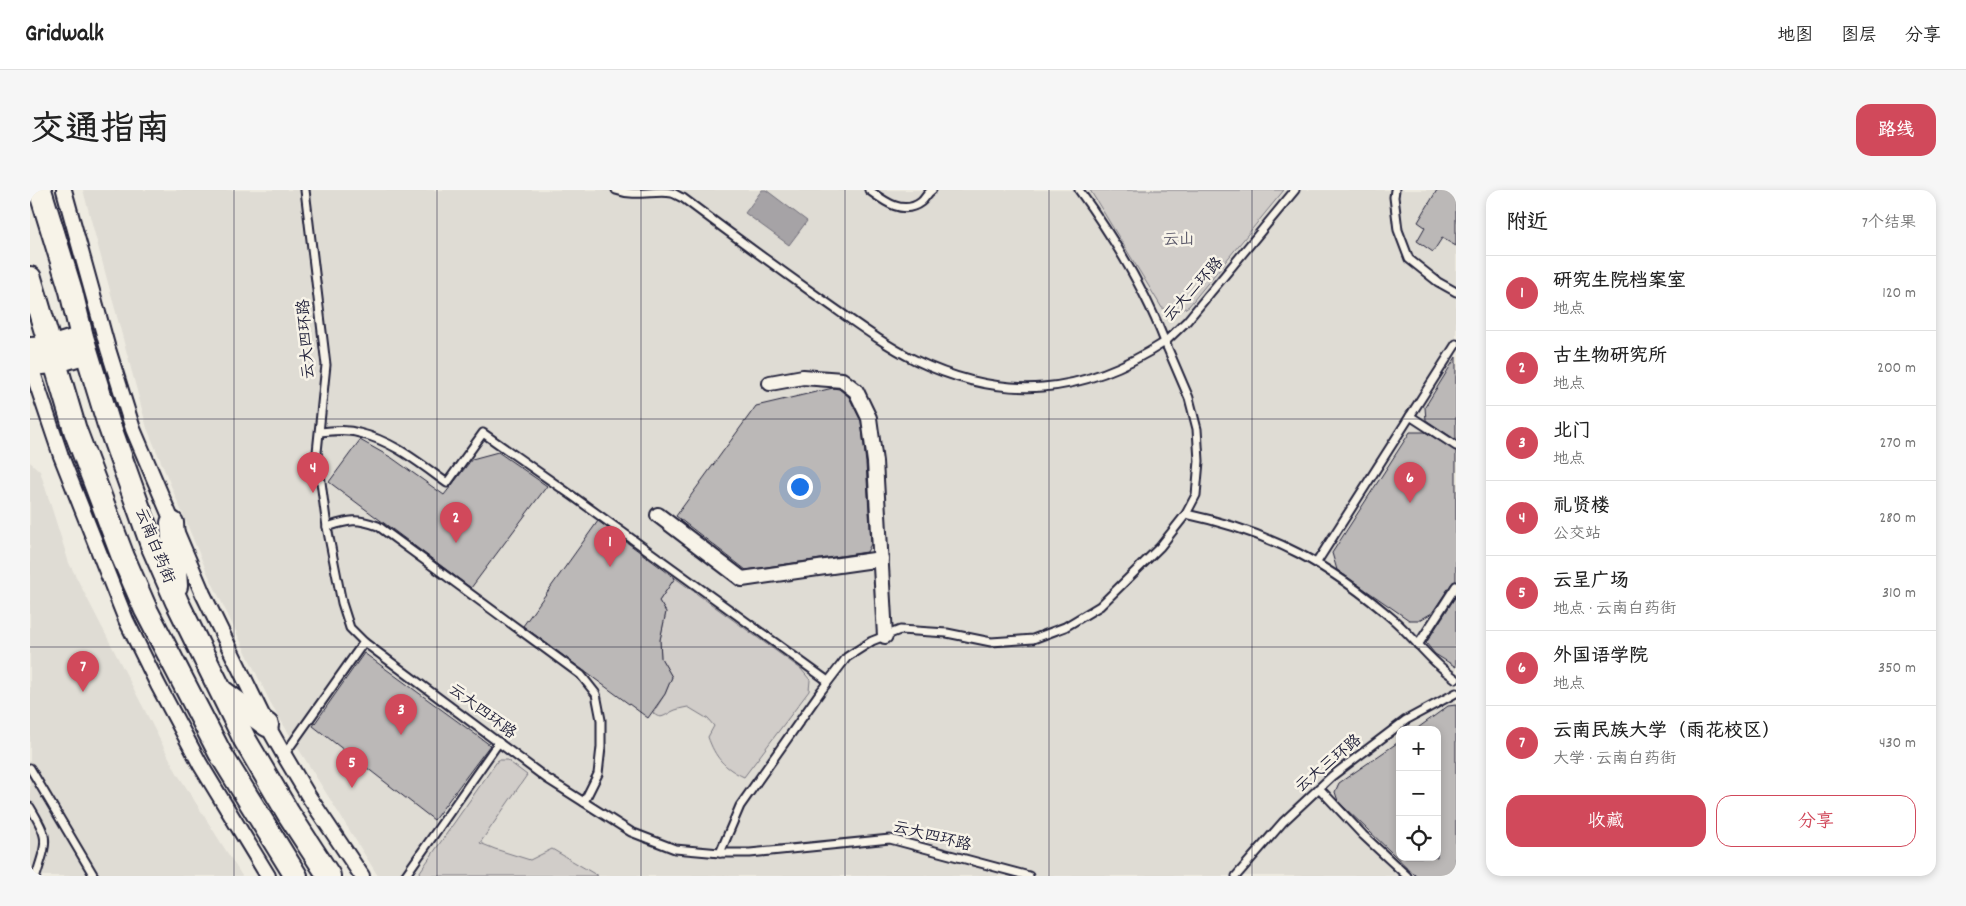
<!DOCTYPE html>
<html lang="zh">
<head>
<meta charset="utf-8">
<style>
	body { margin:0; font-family:Dekko,"LXGW WenKai TC",sans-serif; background:#f6f6f6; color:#222 }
	.controls { position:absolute; right:15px; bottom:15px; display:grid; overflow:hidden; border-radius:10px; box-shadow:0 2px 8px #0003 }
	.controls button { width:45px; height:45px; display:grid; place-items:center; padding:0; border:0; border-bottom:1px solid #e0e0e0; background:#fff; color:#222; font:25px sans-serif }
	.you { position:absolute; left:769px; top:296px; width:18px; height:18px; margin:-12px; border:4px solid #fff; border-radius:50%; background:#1a73e8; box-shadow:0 0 0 8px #1a73e833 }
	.badge { display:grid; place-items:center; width:32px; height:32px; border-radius:50%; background:#d1495b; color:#fff; font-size:16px; font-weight:700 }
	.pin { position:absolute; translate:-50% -41px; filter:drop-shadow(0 1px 2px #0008) }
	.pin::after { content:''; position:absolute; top:26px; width:18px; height:15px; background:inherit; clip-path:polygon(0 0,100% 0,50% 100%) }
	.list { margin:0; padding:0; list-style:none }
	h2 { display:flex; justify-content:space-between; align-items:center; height:65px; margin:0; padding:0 20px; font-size:21px }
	h2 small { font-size:16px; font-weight:400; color:#767676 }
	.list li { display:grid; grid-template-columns:32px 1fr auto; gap:15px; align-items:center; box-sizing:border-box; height:75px; padding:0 20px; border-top:1px solid #e0e0e0 }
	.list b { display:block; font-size:19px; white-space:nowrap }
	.list p { margin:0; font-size:16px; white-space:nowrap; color:#767676 }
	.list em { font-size:16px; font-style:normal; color:#767676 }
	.actions { display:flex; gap:10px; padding:15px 20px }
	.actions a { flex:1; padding:11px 0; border:1px solid #d1495b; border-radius:15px; text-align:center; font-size:18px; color:#d1495b }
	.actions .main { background:#d1495b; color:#fff }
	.icon { flex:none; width:28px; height:28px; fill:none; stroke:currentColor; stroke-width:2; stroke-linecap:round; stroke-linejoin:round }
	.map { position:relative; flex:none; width:1426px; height:686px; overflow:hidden; border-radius:15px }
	header { display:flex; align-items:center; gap:30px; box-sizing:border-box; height:70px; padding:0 25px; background:#fff; border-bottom:1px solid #e0e0e0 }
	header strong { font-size:24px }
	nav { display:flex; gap:28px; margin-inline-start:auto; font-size:18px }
	.intro { display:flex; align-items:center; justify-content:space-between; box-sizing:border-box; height:120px; padding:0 30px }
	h1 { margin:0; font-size:35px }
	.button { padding:12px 22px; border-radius:15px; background:#d1495b; color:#fff; font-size:18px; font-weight:700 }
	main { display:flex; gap:30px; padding:0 30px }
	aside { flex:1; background:#fff; border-radius:15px; box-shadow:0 2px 8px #0003 }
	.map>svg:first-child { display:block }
</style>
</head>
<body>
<header>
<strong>Gridwalk</strong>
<nav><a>地图</a><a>图层</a><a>分享</a></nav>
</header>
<div class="intro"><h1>交通指南</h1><a class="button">路线</a></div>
<main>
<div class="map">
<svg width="1426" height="686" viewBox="0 0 1426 686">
	<rect width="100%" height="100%" fill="#eeebe1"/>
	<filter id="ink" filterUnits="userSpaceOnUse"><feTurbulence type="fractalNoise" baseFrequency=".02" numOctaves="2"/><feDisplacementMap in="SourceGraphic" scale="10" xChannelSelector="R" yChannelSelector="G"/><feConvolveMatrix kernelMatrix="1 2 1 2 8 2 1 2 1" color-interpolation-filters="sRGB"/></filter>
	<g filter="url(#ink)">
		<g fill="#dfdcd4" fill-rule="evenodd">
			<path d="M53 0H1426V686H348L243 518 176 380 117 238ZM1370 540H1407V667H1370Z"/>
			<polygon points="0,272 10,281 39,373 147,583 212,686 0,686"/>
		</g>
		<g fill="#d1cdc9" stroke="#7a7882">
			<polygon points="1060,0 1254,0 1159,116 1151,121 1132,118"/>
			<path d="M645 388 771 479 780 490 779 501 714 587C694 578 685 567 678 547L684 536 678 529 658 517C653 518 646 519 641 522 634 526 630 530 623 523L635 504 642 487 631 468 630 450 636 422 629 411Z"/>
			<polygon points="468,570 477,570 497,585 450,653 465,659 500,670 522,659 568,686 387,686"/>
		</g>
		<polygon fill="#a6a3a6" stroke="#716f7b" points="732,0 736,0 777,31 759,55 715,23"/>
		<g fill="#bbb8b7" stroke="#22223b">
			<polygon points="1407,0 1426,0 1426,56 1412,48 1403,62 1387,51 1395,37 1388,32"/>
			<polygon points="1426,167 1426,250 1396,230 1395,217"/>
			<polygon points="803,198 809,199 819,207 831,231 836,273 841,354 837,362 716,380 646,326 726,216"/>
			<polygon points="1380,242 1395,242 1426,261 1426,391 1422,393 1402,423 1390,430 1379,430 1307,380 1302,363"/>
			<polygon points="330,250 362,268 414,305 442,269 468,262 517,296 441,398 299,292"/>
			<polygon points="568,331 645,388 629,411 636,422 630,450 631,468 642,487 635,504 618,528 493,436"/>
			<polygon points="1426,406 1426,477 1405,464 1396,453"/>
			<polygon points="334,463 460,555 404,630 283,536"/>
			<polygon points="1426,515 1426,686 1386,686 1315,618 1308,611 1305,602 1309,593 1370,551 1370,667 1407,667 1407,540 1385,540 1418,516"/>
		</g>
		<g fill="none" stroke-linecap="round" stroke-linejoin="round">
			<defs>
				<g id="service">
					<polyline points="275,0 296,175 287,262 297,337 312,413 320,438 334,452 516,588 601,642 645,659 690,663 720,663 860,649 999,686"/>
					<path d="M586 0C605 7 626 0 642 3 646 4 649 7 653 8 697 41 742 74 787 106 819 128 851 153 885 170 975 213 1053 205 1135 152L1159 208 1167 239 1169 271 1166 305 1156 324 1130 357 1070 416 1035 437 1003 449 961 452 917 443 870 440 842 451 817 467 791 501 710 616 690 663"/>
					<path d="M839 0C854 11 873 26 891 12 895 9 897 3 902 0"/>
					<path d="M1049 0C1083 47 1114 97 1135 152L1157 131 1265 0"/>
					<polyline points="1365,0 1364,7 1368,40 1379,69 1408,92 1426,102"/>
					<polyline points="1380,226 1426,256"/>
					<path d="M290 242C303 241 316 239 329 243 363 251 389 273 417 293L453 243 544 307 798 491"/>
					<path d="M1156 324C1241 342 1301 375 1365 431 1386 450 1402 473 1426 489"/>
					<path d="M297 337C320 330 325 328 348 336L551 485 566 504 571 530V557L568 584 554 612"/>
					<polyline points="1287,372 1426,154"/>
					<polyline points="1388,455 1426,396"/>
					<polyline points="254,565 334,452"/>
					<polyline points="0,578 64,686"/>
					<polyline points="1289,598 1333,645 1377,686"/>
					<path d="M0 617C20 650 17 650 6 686"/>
					<polyline points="375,686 469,552"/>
					<polyline points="1206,686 1253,632 1302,586 1376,530 1426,503"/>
				</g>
				<g id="minor">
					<polyline points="34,0 78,159 103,239 173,404 237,535 254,565 279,607 332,686"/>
					<polyline points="0,174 31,266 96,430 128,495 170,574 238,686"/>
					<polyline points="740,193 773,187 812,190 826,201 839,228 845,272 855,446"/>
					<polyline points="628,325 712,389 851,369"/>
				</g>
				<g id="secondary">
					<polyline points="0,158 20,157 52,147"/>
					<polyline points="0,175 24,173 57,163"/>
				</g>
				<g id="primary">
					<polyline points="10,0 41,101 52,147 78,232 122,355 147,412 215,550 258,623 299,686"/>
					<polyline points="0,88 45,240 93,367 116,420 190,563 266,686"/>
					<polyline points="142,333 146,396"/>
					<polyline points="194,503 237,535"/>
				</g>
			</defs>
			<use href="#service" stroke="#22223b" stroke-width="11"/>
			<use href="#minor" stroke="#22223b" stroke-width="18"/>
			<use href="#secondary" stroke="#22223b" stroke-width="24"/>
			<use href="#primary" stroke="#22223b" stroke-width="26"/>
			<use href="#service" stroke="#f7f3e8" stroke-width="7"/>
			<use href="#minor" stroke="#f7f3e8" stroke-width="14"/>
			<use href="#secondary" stroke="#f7f3e8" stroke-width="20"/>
			<use href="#primary" stroke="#f7f3e8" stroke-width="22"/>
		</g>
	</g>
	<path fill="none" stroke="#22223b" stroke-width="1" stroke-opacity="0.55" d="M204 0V686M407 0V686M611 0V686M815 0V686M1019 0V686M1222 0V686M0 229H1426M0 457H1426"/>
	<g text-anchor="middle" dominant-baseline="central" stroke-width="5" stroke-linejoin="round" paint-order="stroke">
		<g font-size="16" fill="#575566" stroke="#f7f3e8">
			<text x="1149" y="50">云山</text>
		</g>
		<g font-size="16" fill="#22223b" stroke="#f7f3e8">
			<text transform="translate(1164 100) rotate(-48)">云大二环路</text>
			<text transform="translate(277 149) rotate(-94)">云大四环路</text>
			<text transform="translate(124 356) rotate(68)">云南白药街</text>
			<text transform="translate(452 522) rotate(37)">云大四环路</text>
			<text transform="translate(1299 574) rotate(-40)">云大三环路</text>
			<text transform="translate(902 647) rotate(14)">云大四环路</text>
		</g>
	</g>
</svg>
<div class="controls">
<button>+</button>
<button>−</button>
<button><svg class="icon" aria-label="locate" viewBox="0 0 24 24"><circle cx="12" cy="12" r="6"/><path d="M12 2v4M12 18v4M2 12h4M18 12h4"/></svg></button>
</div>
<div class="you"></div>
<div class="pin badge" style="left:580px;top:377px">1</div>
<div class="pin badge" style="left:426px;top:353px">2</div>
<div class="pin badge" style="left:371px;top:545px">3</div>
<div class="pin badge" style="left:283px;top:303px">4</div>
<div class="pin badge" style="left:322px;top:598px">5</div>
<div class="pin badge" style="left:1380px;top:313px">6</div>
<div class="pin badge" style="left:53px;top:502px">7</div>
</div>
<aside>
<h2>附近<small>7个结果</small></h2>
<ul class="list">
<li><span class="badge">1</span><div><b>研究生院档案室</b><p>地点</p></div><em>120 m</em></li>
<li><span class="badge">2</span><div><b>古生物研究所</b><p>地点</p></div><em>200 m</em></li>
<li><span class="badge">3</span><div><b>北门</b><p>地点</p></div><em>270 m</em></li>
<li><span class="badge">4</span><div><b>礼贤楼</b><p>公交站</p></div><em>280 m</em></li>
<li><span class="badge">5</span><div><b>云呈广场</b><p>地点 · 云南白药街</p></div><em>310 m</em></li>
<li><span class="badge">6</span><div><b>外国语学院</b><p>地点</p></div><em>350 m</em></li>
<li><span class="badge">7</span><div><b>云南民族大学（雨花校区）</b><p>大学 · 云南白药街</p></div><em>430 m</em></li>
</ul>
<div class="actions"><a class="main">收藏</a><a>分享</a></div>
</aside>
</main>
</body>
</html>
